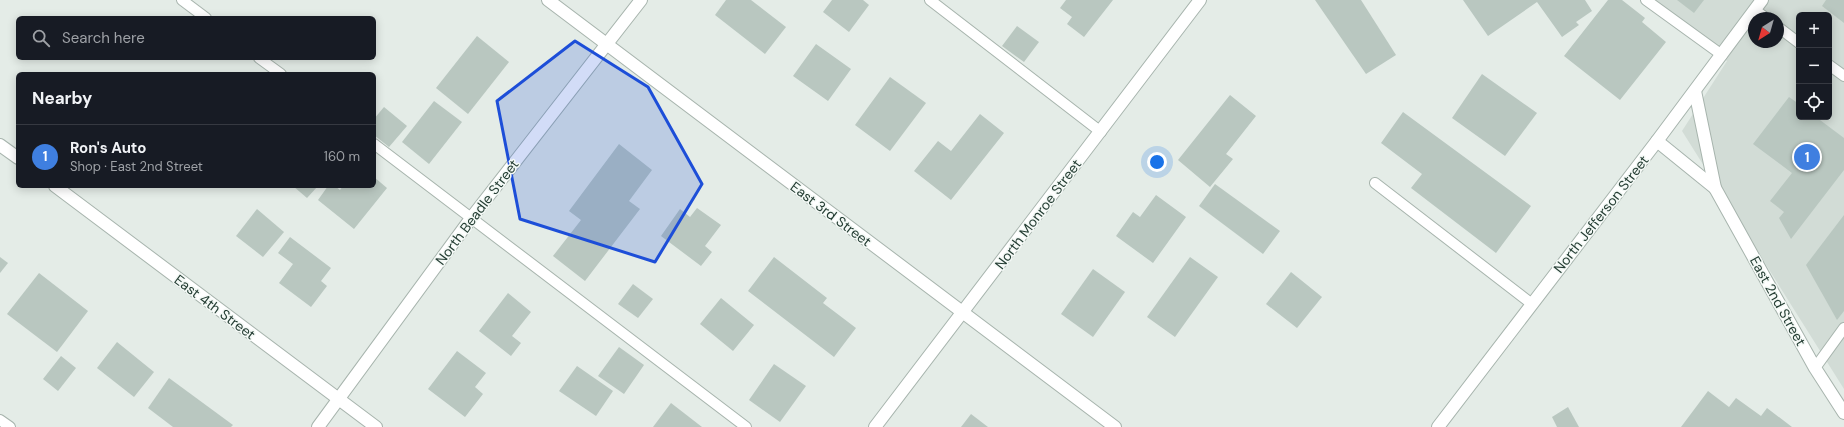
<!DOCTYPE html>
<html lang="en">
<head>
<meta charset="utf-8">
<style>
	body { margin:0; font-family:"DM Sans",sans-serif; background:#20242c; color:#f1f3f6 }
	.controls { position:absolute; right:12px; top:12px; display:grid; overflow:hidden; border-radius:6px; box-shadow:0 2px 10px #0003 }
	.controls button { width:36px; height:36px; display:grid; place-items:center; padding:0; border:0; border-bottom:1px solid #363941; background:#171b24; color:#f1f3f6; font:20px sans-serif }
	.compass { position:absolute; left:1748px; top:12px; width:36px; height:36px; border-radius:50%; background:#171b24; box-shadow:0 2px 10px #0003; rotate:217deg }
	.you { position:absolute; left:1157px; top:162px; width:14px; height:14px; margin:-10px; border:3px solid #fff; border-radius:50%; background:#1a73e8; box-shadow:0 0 0 6px #1a73e833 }
	.badge { display:grid; place-items:center; width:26px; height:26px; border-radius:50%; background:#7c3aed; color:#fff; font-size:13px; font-weight:700 }
	.pin { position:absolute; translate:-50% -50%; border:2px solid #fff; box-shadow:0 1px 4px #0006 }
	.list { margin:0; padding:0; list-style:none }
	h2 { display:flex; justify-content:space-between; align-items:center; height:52px; margin:0; padding:0 16px; font-size:17px }
	h2 small { font-size:13px; font-weight:400; color:#9ea1a6 }
	.list li { display:grid; grid-template-columns:26px 1fr auto; gap:12px; align-items:center; box-sizing:border-box; height:64px; padding:0 16px; border-top:1px solid #363941 }
	.list b { display:block; font-size:15px; white-space:nowrap }
	.list p { margin:0; font-size:13px; white-space:nowrap; color:#9ea1a6 }
	.list em { font-size:13px; font-style:normal; color:#9ea1a6 }
	.icon { flex:none; width:22px; height:22px; fill:none; stroke:currentColor; stroke-width:2; stroke-linecap:round; stroke-linejoin:round }
	.map { position:relative; flex:none; width:1844px; height:427px; overflow:hidden }
	.search { position:absolute; background:#171b24; box-shadow:0 2px 10px #0003; left:16px; top:16px; width:360px; height:44px; display:flex; align-items:center; gap:10px; box-sizing:border-box; padding:0 14px; border-radius:6px; color:#9ea1a6; font-size:15px }
	.panel { position:absolute; background:#171b24; box-shadow:0 2px 10px #0003; left:16px; top:72px; width:360px; height:116px; border-radius:6px }
	.map>svg:first-child { display:block }
</style>
</head>
<body>
<div class="map">
<svg width="1844" height="427" viewBox="0 0 1844 427">
	<rect width="100%" height="100%" fill="#e4ece7"/>
	<path fill="#d2dcd6" fill-rule="evenodd" d="M1650 0H1844V389L1682 131 1727 61ZM1799 15H1829V117H1799ZM1754 18H1778V42H1754Z"/>
	<g fill="#b9c7c0">
		<polygon points="726,0 751,0 786,27 765,54 715,15"/>
		<polygon points="832,0 863,0 869,5 849,32 823,12"/>
		<polygon points="1066,0 1113,0 1084,37 1067,24 1072,17 1060,8"/>
		<polygon points="1315,0 1361,0 1396,55 1366,74"/>
		<polygon points="1463,0 1585,0 1592,11 1576,22 1579,25 1562,37 1537,2 1488,36"/>
		<polygon points="1608,0 1622,0 1645,18 1642,22 1666,42 1620,100 1564,56"/>
		<polygon points="1677,0 1704,0 1694,13"/>
		<polygon points="1826,0 1844,0 1844,23 1822,6"/>
		<polygon points="1017,26 1039,42 1024,62 1002,46"/>
		<polygon points="477,36 509,62 468,114 436,88"/>
		<polygon points="816,44 851,69 828,101 793,76"/>
		<polygon points="1482,74 1537,113 1505,156 1452,118"/>
		<polygon points="890,77 926,103 890,151 855,125"/>
		<polygon points="1230,95 1256,116 1226,154 1233,159 1210,187 1178,160"/>
		<polygon points="1789,97 1799,104 1799,117 1816,117 1844,138 1844,170 1791,239 1779,218 1784,212 1770,201 1792,173 1753,144"/>
		<polygon points="434,101 462,122 429,164 402,142"/>
		<polygon points="384,107 407,126 389,147 374,135 374,119"/>
		<polygon points="1403,112 1531,206 1496,253 1411,188 1422,174 1381,143"/>
		<polygon points="980,114 1004,133 951,200 914,171 938,141 951,151"/>
		<polygon points="619,144 652,170 629,201 640,209 585,281 553,256 581,220 569,211"/>
		<polygon points="374,177 387,188 354,229 318,200 328,186 335,186 340,190 343,186 374,186"/>
		<polygon points="1215,184 1280,231 1263,254 1199,206"/>
		<polygon points="293,186 318,186 307,198"/>
		<polygon points="1156,195 1186,217 1153,263 1116,236 1133,212 1140,217"/>
		<polygon points="697,208 721,225 705,246 712,252 701,266 661,236 680,209 690,217"/>
		<polygon points="257,209 284,232 263,257 236,236"/>
		<polygon points="1844,215 1844,311 1837,320 1806,265"/>
		<polygon points="290,237 331,268 321,281 327,286 311,307 279,283 293,264 278,253"/>
		<polygon points="0,257 8,263 0,273"/>
		<polygon points="774,257 827,298 823,303 856,328 834,357 748,291"/>
		<polygon points="1190,257 1218,277 1175,337 1147,317"/>
		<polygon points="1093,269 1125,292 1093,337 1061,314"/>
		<polygon points="1291,272 1322,297 1297,328 1266,304"/>
		<polygon points="39,273 88,311 57,352 7,314"/>
		<polygon points="633,284 653,299 638,318 618,304"/>
		<polygon points="508,293 531,312 512,336 521,343 511,356 479,331"/>
		<polygon points="721,298 754,325 733,351 700,324"/>
		<polygon points="117,342 154,372 134,397 97,368"/>
		<polygon points="619,347 644,365 624,394 598,376"/>
		<polygon points="457,351 486,373 475,387 483,394 465,417 428,389"/>
		<polygon points="61,356 76,368 58,391 43,379"/>
		<polygon points="774,364 806,386 780,422 749,400"/>
		<polygon points="577,366 613,391 596,416 559,391"/>
		<polygon points="169,378 233,425 231,427 173,427 148,408"/>
		<polygon points="1708,391 1729,407 1736,398 1761,416 1767,408 1792,427 1681,427"/>
		<polygon points="671,403 702,427 653,427"/>
		<polygon points="1568,407 1579,427 1557,427 1552,417"/>
		<polygon points="971,414 988,427 961,427"/>
	</g>
	<g fill="none" stroke-linecap="round" stroke-linejoin="round">
		<defs>
			<g id="service">
				<polyline points="182,0 206,18"/>
				<polyline points="930,0 1101,132"/>
				<polyline points="1646,0 1722,55"/>
				<polyline points="1755,10 1766,18"/>
				<polyline points="1778,27 1799,43"/>
				<polyline points="259,58 281,74"/>
				<polyline points="1829,65 1844,76"/>
				<polyline points="374,144 746,427"/>
				<polyline points="1375,183 1532,304"/>
				<polyline points="1815,368 1844,328"/>
				<polyline points="0,420 10,427"/>
			</g>
			<g id="minor">
				<polyline points="548,0 1115,427"/>
				<polyline points="1695,91 1715,188 1815,368 1844,413"/>
				<polyline points="1657,141 1715,188"/>
				<polyline points="0,145 18,158"/>
				<polyline points="55,186 376,427"/>
				<polyline points="318,427 472,217 641,0"/>
				<polyline points="875,427 1200,0"/>
				<polyline points="1438,427 1657,141 1762,0"/>
			</g>
		</defs>
		<use href="#service" stroke="#a7b4ad" stroke-width="12"/>
		<use href="#minor" stroke="#a7b4ad" stroke-width="14"/>
		<use href="#service" stroke="#fff" stroke-width="10"/>
		<use href="#minor" stroke="#fff" stroke-width="12"/>
	</g>
	<path fill="#1d4ed8" fill-opacity="0.2" stroke="#1d4ed8" stroke-width="3" stroke-linejoin="round" d="M575 41 648 87 702 184 655 262 520 219 497 101Z"/>
	<g text-anchor="middle" dominant-baseline="central" stroke-width="3" stroke-linejoin="round" paint-order="stroke">
		<g font-size="14" fill="#243d33" stroke="#f4f9f6">
			<text transform="translate(477 212) rotate(-53)">North Beadle Street</text>
			<text transform="translate(831 214) rotate(37)">East 3rd Street</text>
			<text transform="translate(1038 214) rotate(-53)">North Monroe Street</text>
			<text transform="translate(1601 214) rotate(-52)">North Jefferson Street</text>
			<text transform="translate(1778 301) rotate(61)">East 2nd Street</text>
			<text transform="translate(215 307) rotate(37)">East 4th Street</text>
		</g>
	</g>
</svg>
<div class="controls">
<button>+</button>
<button>−</button>
<button><svg class="icon" aria-label="locate" viewBox="0 0 24 24"><circle cx="12" cy="12" r="6"/><path d="M12 2v4M12 18v4M2 12h4M18 12h4"/></svg></button>
</div>
<svg class="compass" viewBox="-18 -18 36 36"><path d="M0-13l5 13h-10z" fill="#e53935"/><path d="M0 13l5-13h-10z" fill="#9ea1a6"/></svg>
<div class="you"></div>
<div class="pin badge" style="left:1807px;top:157px;background:#3f7fe0">1</div>
<div class="search"><svg class="icon" aria-label="search" viewBox="0 0 24 24"><circle cx="10" cy="10" r="6"/><path d="M15 15l6 6"/></svg>Search here</div>
<section class="panel">
<h2>Nearby<small></small></h2>
<ul class="list">
<li><span class="badge" style="background:#3f7fe0">1</span><div><b>Ron's Auto</b><p>Shop · East 2nd Street</p></div><em>160 m</em></li>
</ul>
</section>
</div>
</body>
</html>
